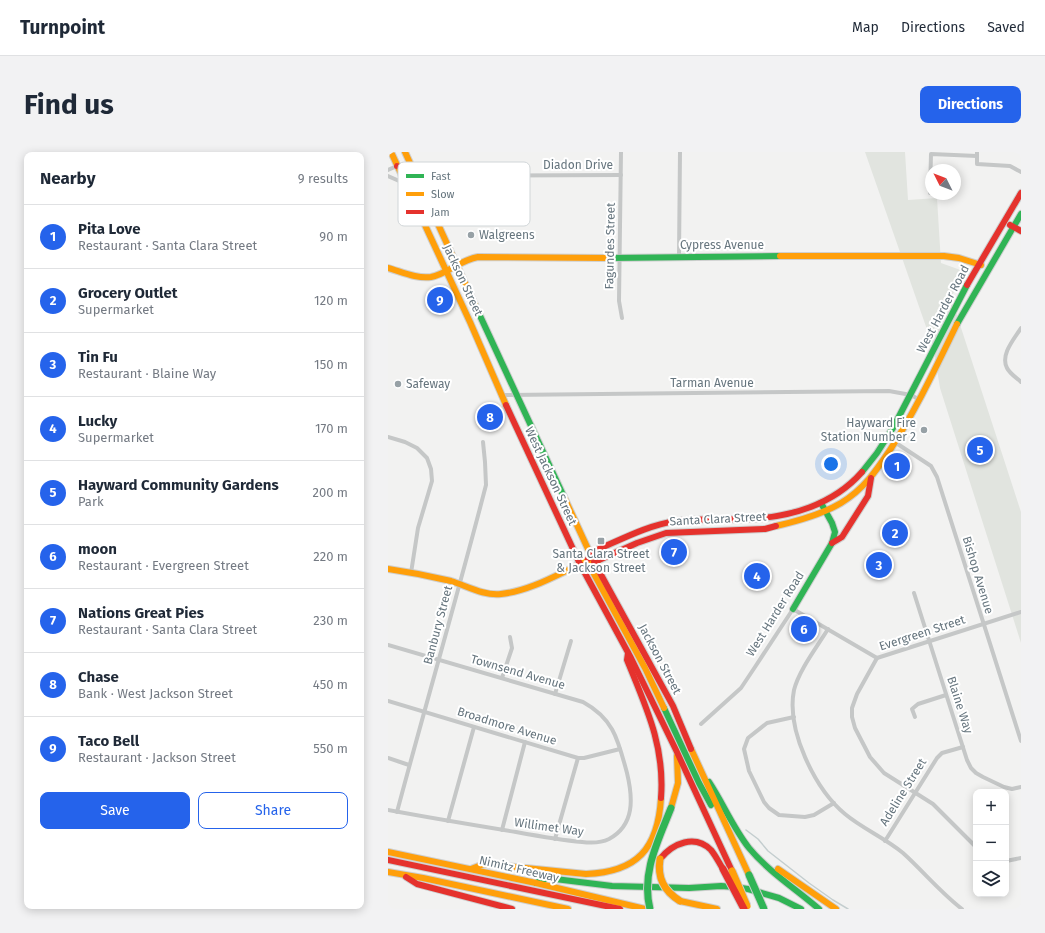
<!DOCTYPE html>
<html lang="en">
<head>
<meta charset="utf-8">
<style>
	body { margin:0; font-family:"Fira Sans",sans-serif; background:#f2f2f3; color:#1f2937 }
	.controls { position:absolute; right:12px; bottom:12px; display:grid; overflow:hidden; border-radius:8px; box-shadow:0 2px 10px #0003 }
	.controls button { width:36px; height:36px; display:grid; place-items:center; padding:0; border:0; border-bottom:1px solid #e0e1e3; background:#fff; color:#1f2937; font:20px sans-serif }
	.compass { position:absolute; left:537px; top:12px; width:36px; height:36px; border-radius:50%; background:#fff; box-shadow:0 2px 10px #0003; rotate:312deg }
	.you { position:absolute; left:443px; top:312px; width:14px; height:14px; margin:-10px; border:3px solid #fff; border-radius:50%; background:#1a73e8; box-shadow:0 0 0 6px #1a73e833 }
	.badge { display:grid; place-items:center; width:26px; height:26px; border-radius:50%; background:#2563eb; color:#fff; font-size:13px; font-weight:700 }
	.pin { position:absolute; translate:-50% -50%; border:2px solid #fff; box-shadow:0 1px 4px #0006 }
	.list { margin:0; padding:0; list-style:none }
	h2 { display:flex; justify-content:space-between; align-items:center; height:52px; margin:0; padding:0 16px; font-size:17px }
	h2 small { font-size:13px; font-weight:400; color:#747a83 }
	.list li { display:grid; grid-template-columns:26px 1fr auto; gap:12px; align-items:center; box-sizing:border-box; height:64px; padding:0 16px; border-top:1px solid #e0e1e3 }
	.list b { display:block; font-size:15px; white-space:nowrap }
	.list p { margin:0; font-size:13px; white-space:nowrap; color:#747a83 }
	.list em { font-size:13px; font-style:normal; color:#747a83 }
	.actions { display:flex; gap:8px; padding:12px 16px }
	.actions a { flex:1; padding:9px 0; border:1px solid #2563eb; border-radius:8px; text-align:center; font-size:14px; color:#2563eb }
	.actions .main { background:#2563eb; color:#fff }
	.icon { flex:none; width:22px; height:22px; fill:none; stroke:currentColor; stroke-width:2; stroke-linecap:round; stroke-linejoin:round }
	.map { position:relative; flex:none; width:633px; height:757px; overflow:hidden; border-radius:8px }
	header { display:flex; align-items:center; gap:24px; box-sizing:border-box; height:56px; padding:0 20px; background:#fff; border-bottom:1px solid #e0e1e3 }
	header strong { font-size:19px }
	nav { display:flex; gap:22px; margin-inline-start:auto; font-size:14px }
	.intro { display:flex; align-items:center; justify-content:space-between; box-sizing:border-box; height:96px; padding:0 24px }
	h1 { margin:0; font-size:28px }
	.button { padding:10px 18px; border-radius:8px; background:#2563eb; color:#fff; font-size:14px; font-weight:700 }
	main { display:flex; gap:24px; padding:0 24px }
	aside { flex:1; background:#fff; border-radius:8px; box-shadow:0 2px 10px #0003 }
	.map>svg:first-child { display:block }
</style>
</head>
<body>
<header>
<strong>Turnpoint</strong>
<nav><a>Map</a><a>Directions</a><a>Saved</a></nav>
</header>
<div class="intro"><h1>Find us</h1><a class="button">Directions</a></div>
<main>
<aside>
<h2>Nearby<small>9 results</small></h2>
<ul class="list">
<li><span class="badge">1</span><div><b>Pita Love</b><p>Restaurant · Santa Clara Street</p></div><em>90 m</em></li>
<li><span class="badge">2</span><div><b>Grocery Outlet</b><p>Supermarket</p></div><em>120 m</em></li>
<li><span class="badge">3</span><div><b>Tin Fu</b><p>Restaurant · Blaine Way</p></div><em>150 m</em></li>
<li><span class="badge">4</span><div><b>Lucky</b><p>Supermarket</p></div><em>170 m</em></li>
<li><span class="badge">5</span><div><b>Hayward Community Gardens</b><p>Park</p></div><em>200 m</em></li>
<li><span class="badge">6</span><div><b>moon</b><p>Restaurant · Evergreen Street</p></div><em>220 m</em></li>
<li><span class="badge">7</span><div><b>Nations Great Pies</b><p>Restaurant · Santa Clara Street</p></div><em>230 m</em></li>
<li><span class="badge">8</span><div><b>Chase</b><p>Bank · West Jackson Street</p></div><em>450 m</em></li>
<li><span class="badge">9</span><div><b>Taco Bell</b><p>Restaurant · Jackson Street</p></div><em>550 m</em></li>
</ul>
<div class="actions"><a class="main">Save</a><a>Share</a></div>
</aside>
<div class="map">
<svg width="633" height="757" viewBox="0 0 633 757">
	<rect width="100%" height="100%" fill="#f2f2f1"/>
	<polygon fill="#e1e4df" points="477,0 517,0 520,48 549,46 553,111 578,120 563,145 633,360 633,491 552,236 546,199 542,186"/>
	<g fill="none" stroke-linecap="round" stroke-linejoin="round">
		<polyline stroke="#c4cecf" stroke-width="1.5" points="358,678 370,687 380,699 421,731 445,748 460,757"/>
		<defs>
			<g id="fast">
				<polyline points="222,106 392,104"/>
				<polyline points="87,153 176,345"/>
				<polyline points="569,172 633,62"/>
				<polyline points="474,320 489,301 505,276 579,133"/>
				<polyline points="405,457 444,391 447,380 444,371 433,351"/>
				<polyline points="276,556 311,631 323,653"/>
				<path d="M321 630C335 651 345 676 361 696 381 720 408 737 431 757"/>
				<polyline points="148,731 159,726 224,734 301,736 333,734 347,735 360,737 391,746 413,757"/>
			</g>
			<g id="slow">
				<polyline points="3,0 82,170 118,253"/>
				<polyline points="17,0 87,153"/>
				<polyline points="392,104 556,104 571,106 593,113"/>
				<path d="M0 116C14 120 29 127 43 125 59 122 72 108 90 105L222 106"/>
				<polyline points="176,345 206,410"/>
				<path d="M388 374C410 369 433 363 453 351 476 337 488 319 502 298 528 258 548 215 569 172"/>
				<polyline points="199,409 257,516 276,556"/>
				<path d="M0 417C21 420 42 424 63 429 79 434 96 444 113 442 143 439 172 421 199 409L206 410 211 408"/>
				<polyline points="303,597 361,723"/>
				<polyline points="283,656 290,631 289,604"/>
				<polyline points="0,700 148,731 257,757"/>
				<path d="M83 717 96 712 198 722C249 720 270 697 273 646"/>
				<polyline points="390,717 448,757"/>
				<polyline points="0,720 35,726 180,757"/>
				<polyline points="292,749 329,757"/>
			</g>
			<g id="jam">
				<polyline points="9,14 19,17 26,23"/>
				<polyline points="622,73 633,79"/>
				<polyline points="579,133 633,41"/>
				<polyline points="118,253 192,412"/>
				<polyline points="444,391 454,385 480,344 483,326"/>
				<path d="M200 407 204 401 211 397C236 386 261 373 288 369 312 366 335 368 358 367 401 366 445 353 474 320"/>
				<polyline points="211,408 249,391 278,381 377,377 388,374"/>
				<polyline points="206,410 285,554 303,597"/>
				<polyline points="192,412 243,506 288,598 344,719"/>
				<path d="M240 501 239 508C258 555 277 594 273 646"/>
				<path d="M272 707C285 691 307 682 323 698 328 704 331 711 335 717"/>
				<polyline points="0,708 232,757"/>
				<polyline points="18,725 29,732 124,757"/>
			</g>
		</defs>
		<use href="#fast" stroke="#cecfcf" stroke-width="8"/>
		<use href="#slow" stroke="#cecfcf" stroke-width="8"/>
		<use href="#jam" stroke="#cecfcf" stroke-width="8"/>
		<g stroke="#c5c7c7" stroke-width="4">
			<polyline points="233,0 231,149 234,166"/>
			<polyline points="589,0 589,12 622,14 633,20"/>
			<polyline points="0,18 9,14"/>
			<polyline points="0,24 18,32"/>
			<polyline points="28,24 233,23"/>
			<polyline points="542,41 543,2 589,4"/>
			<polyline points="291,104 292,0"/>
			<path d="M633 176C626 187 612 203 619 216 622 222 629 226 633 230"/>
			<polyline points="115,243 501,239 523,243 532,248"/>
			<polyline points="0,285 17,290 29,296 39,306 43,317 44,329 30,376 23,421"/>
			<polyline points="499,285 543,314 549,325 633,589"/>
			<polyline points="526,441 579,608 583,616 588,621 595,625 616,635 624,637 633,635"/>
			<path d="M440 477C429 495 411 518 406 538 398 578 427 637 457 662 475 677 497 686 515 701 535 719 552 740 574 757"/>
			<path d="M0 493 195 550C226 567 230 588 239 621 245 646 247 673 221 687 213 691 202 691 194 690 172 688 150 684 128 680 85 673 43 666 0 658"/>
			<polyline points="489,506 469,542 464,556 464,565 467,576 482,605 496,621 545,652 588,695"/>
			<polyline points="114,526 124,496 122,485"/>
			<polyline points="167,542 183,489"/>
			<polyline points="0,549 190,606 196,606 232,597"/>
			<polyline points="406,565 379,571 360,586 356,597 361,619 376,650 381,656 391,663 417,665 426,663 446,651"/>
			<polyline points="527,565 524,557 530,552 558,543"/>
			<polyline points="313,572 353,536 367,515 405,457 489,506 633,460"/>
			<polyline points="0,606 21,613"/>
			<path d="M9 660C38 551 70 442 98 333L97 310 95 290"/>
			<polyline points="60,669 86,575"/>
			<polyline points="114,678 137,590"/>
			<polyline points="167,687 190,606"/>
			<polyline points="497,689 549,606 554,601 575,595"/>
			<polyline points="618,709 633,706"/>
		</g>
		<use href="#fast" stroke="#30b455" stroke-width="6"/>
		<use href="#slow" stroke="#ff9f0a" stroke-width="6"/>
		<use href="#jam" stroke="#e5322d" stroke-width="6"/>
		<defs>
			<g id="fast-bridge">
				<polyline points="361,723 376,757"/>
				<path d="M262 757C253 721 270 689 283 656"/>
			</g>
			<g id="slow-bridge">
				<path d="M272 707C269 726 276 739 292 749"/>
				<polyline points="344,719 359,754"/>
			</g>
			<polyline id="jam-bridge" points="335,717 356,757"/>
		</defs>
		<use href="#fast-bridge" stroke="#cecfcf" stroke-width="9" stroke-linecap="butt"/>
		<use href="#slow-bridge" stroke="#cecfcf" stroke-width="9" stroke-linecap="butt"/>
		<use href="#jam-bridge" stroke="#cecfcf" stroke-width="9" stroke-linecap="butt"/>
		<use href="#fast-bridge" stroke="#30b455" stroke-width="7"/>
		<use href="#slow-bridge" stroke="#ff9f0a" stroke-width="7"/>
		<use href="#jam-bridge" stroke="#e5322d" stroke-width="7"/>
	</g>
	<g fill="#97a1a6" stroke="#fff" stroke-width="1.5">
		<circle cx="83" cy="83" r="4"/>
		<circle cx="10" cy="232" r="4"/>
		<circle cx="536" cy="278" r="4"/>
		<rect x="209" y="385" width="8" height="8" rx="2"/>
	</g>
	<g text-anchor="middle" dominant-baseline="central" stroke-width="4" stroke-linejoin="round" paint-order="stroke">
		<g font-size="12" fill="#66757e" stroke="#fff">
			<text x="190" y="13">Diadon Drive</text>
			<text x="334" y="93">Cypress Avenue</text>
			<text transform="translate(222 94) rotate(-89)">Fagundes Street</text>
			<text transform="translate(75 128) rotate(65)">Jackson Street</text>
			<text transform="translate(555 157) rotate(-62)">West Harder Road</text>
			<text x="324" y="231">Tarman Avenue</text>
			<text transform="translate(163 324) rotate(65)">West Jackson Street</text>
			<text transform="translate(330 367) rotate(-3)">Santa Clara Street</text>
			<text transform="translate(590 423) rotate(73)">Bishop Avenue</text>
			<text transform="translate(387 462) rotate(-58)">West Harder Road</text>
			<text transform="translate(50 473) rotate(-75)">Banbury Street</text>
			<text transform="translate(534 481) rotate(-18)">Evergreen Street</text>
			<text transform="translate(272 507) rotate(62)">Jackson Street</text>
			<text transform="translate(130 520) rotate(16)">Townsend Avenue</text>
			<text transform="translate(572 553) rotate(72)">Blaine Way</text>
			<text transform="translate(119 574) rotate(17)">Broadmore Avenue</text>
			<text transform="translate(515 640) rotate(-58)">Adeline Street</text>
			<text transform="translate(161 675) rotate(8)">Willimet Way</text>
			<text transform="translate(131 717) rotate(13)">Nimitz Freeway</text>
		</g>
		<g font-size="12" fill="#66757e" stroke="#fff" text-anchor="start">
			<text x="91" y="83">Walgreens</text>
			<text x="18" y="232">Safeway</text>
			<text x="528" y="271" text-anchor="end">Hayward Fire<tspan x="528" dy="14">Station Number 2</tspan></text>
			<text x="213" y="402" text-anchor="middle">Santa Clara Street<tspan x="213" dy="14">&amp; Jackson Street</tspan></text>
		</g>
	</g>
	<rect x="10" y="10" width="132" height="64" rx="6" fill="#fff" stroke="#d1d6d8" stroke-width="1"/>
	<rect x="18" y="22" width="18" height="4" fill="#30b455"/>
	<rect x="18" y="40" width="18" height="4" fill="#ff9f0a"/>
	<rect x="18" y="58" width="18" height="4" fill="#e5322d"/>
	<g font-size="11" fill="#66757e">
		<text x="43" y="28">Fast</text>
		<text x="43" y="46">Slow</text>
		<text x="43" y="64">Jam</text>
	</g>
</svg>
<div class="controls">
<button>+</button>
<button>−</button>
<button><svg class="icon" aria-label="layers" viewBox="0 0 24 24"><path d="M12 4l9 5-9 5-9-5zM3 14l9 5 9-5"/></svg></button>
</div>
<svg class="compass" viewBox="-18 -18 36 36"><path d="M0-13l5 13h-10z" fill="#e53935"/><path d="M0 13l5-13h-10z" fill="#747a83"/></svg>
<div class="you"></div>
<div class="pin badge" style="left:509px;top:314px">1</div>
<div class="pin badge" style="left:507px;top:381px">2</div>
<div class="pin badge" style="left:491px;top:413px">3</div>
<div class="pin badge" style="left:369px;top:424px">4</div>
<div class="pin badge" style="left:592px;top:298px">5</div>
<div class="pin badge" style="left:416px;top:477px">6</div>
<div class="pin badge" style="left:286px;top:400px">7</div>
<div class="pin badge" style="left:102px;top:265px">8</div>
<div class="pin badge" style="left:52px;top:148px">9</div>
</div>
</main>
</body>
</html>
